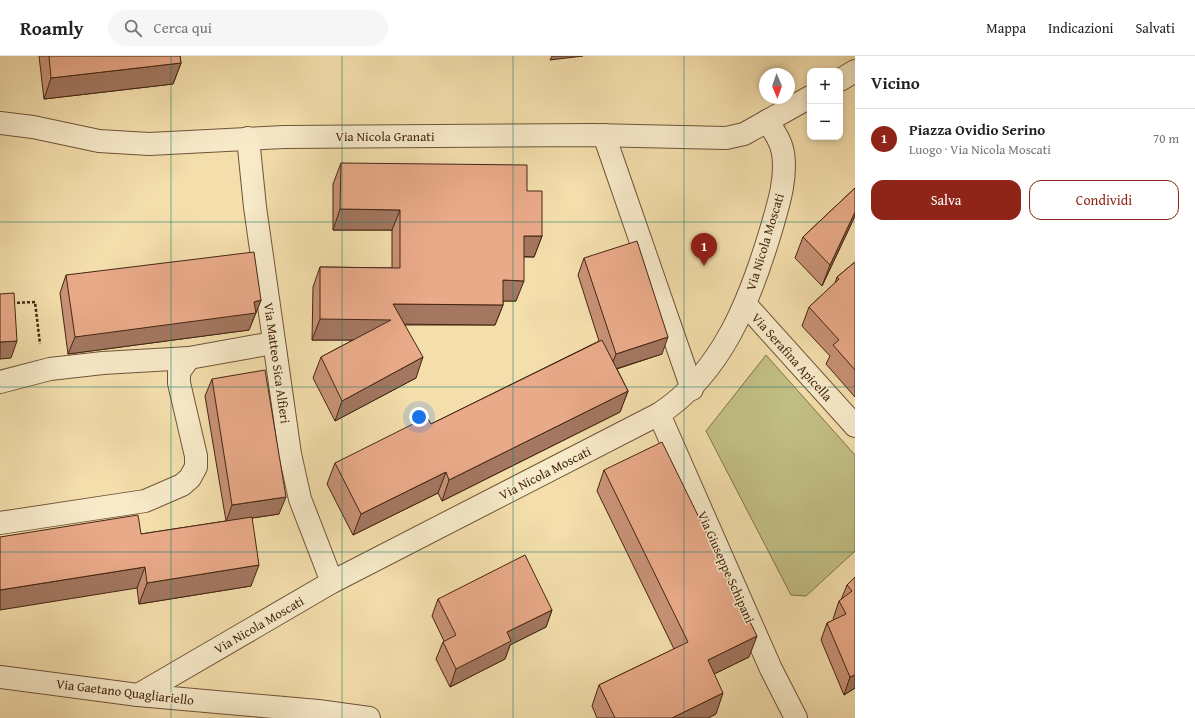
<!DOCTYPE html>
<html lang="it">
<head>
<meta charset="utf-8">
<style>
	body { margin:0; font-family:"Gentium Book Plus",serif; background:#f6f6f6; color:#222 }
	.controls { position:absolute; right:12px; top:12px; display:grid; overflow:hidden; border-radius:8px; box-shadow:0 2px 6px #0003 }
	.controls button { width:36px; height:36px; display:grid; place-items:center; padding:0; border:0; border-bottom:1px solid #e0e0e0; background:#fff; color:#222; font:20px sans-serif }
	.compass { position:absolute; left:759px; top:12px; width:36px; height:36px; border-radius:50%; background:#fff; box-shadow:0 2px 6px #0003; rotate:178deg }
	.you { position:absolute; left:419px; top:361px; width:14px; height:14px; margin:-10px; border:3px solid #fff; border-radius:50%; background:#1a73e8; box-shadow:0 0 0 6px #1a73e833 }
	.badge { display:grid; place-items:center; width:26px; height:26px; border-radius:50%; background:#8f2418; color:#fff; font-size:13px; font-weight:700 }
	.pin { position:absolute; translate:-50% -33px; filter:drop-shadow(0 1px 2px #0008) }
	.pin::after { content:''; position:absolute; top:21px; width:14px; height:12px; background:inherit; clip-path:polygon(0 0,100% 0,50% 100%) }
	.list { margin:0; padding:0; list-style:none }
	h2 { display:flex; justify-content:space-between; align-items:center; height:52px; margin:0; padding:0 16px; font-size:17px }
	h2 small { font-size:13px; font-weight:400; color:#767676 }
	.list li { display:grid; grid-template-columns:26px 1fr auto; gap:12px; align-items:center; box-sizing:border-box; height:60px; padding:0 16px; border-top:1px solid #e0e0e0 }
	.list b { display:block; font-size:15px; white-space:nowrap }
	.list p { margin:0; font-size:13px; white-space:nowrap; color:#767676 }
	.list em { font-size:13px; font-style:normal; color:#767676 }
	.actions { display:flex; gap:8px; padding:12px 16px }
	.actions a { flex:1; padding:9px 0; border:1px solid #8f2418; border-radius:12px; text-align:center; font-size:14px; color:#8f2418 }
	.actions .main { background:#8f2418; color:#fff }
	.icon { flex:none; width:22px; height:22px; fill:none; stroke:currentColor; stroke-width:2; stroke-linecap:round; stroke-linejoin:round }
	.map { position:relative; flex:none; width:855px; height:662px; overflow:hidden }
	header { display:flex; align-items:center; gap:24px; box-sizing:border-box; height:56px; padding:0 20px; background:#fff; border-bottom:1px solid #e0e0e0 }
	header strong { font-size:19px }
	nav { display:flex; gap:22px; margin-inline-start:auto; font-size:14px }
	.search { width:280px; height:36px; background:#f6f6f6; display:flex; align-items:center; gap:10px; box-sizing:border-box; padding:0 14px; border-radius:22px; color:#767676; font-size:15px }
	main { display:flex }
	aside { flex:1; background:#fff }
	.map>svg:first-child { display:block }
</style>
</head>
<body>
<header>
<strong>Roamly</strong>
<div class="search"><svg class="icon" aria-label="search" viewBox="0 0 24 24"><circle cx="10" cy="10" r="6"/><path d="M15 15l6 6"/></svg>Cerca qui</div>
<nav><a>Mappa</a><a>Indicazioni</a><a>Salvati</a></nav>
</header>
<main>
<div class="map">
<svg width="855" height="662" viewBox="0 0 855 662">
	<rect width="100%" height="100%" fill="#f3deac"/>
	<filter id="stains"><feTurbulence type="fractalNoise" baseFrequency=".005" numOctaves="4"/><feColorMatrix values="0 0 0 0 .2 0 0 0 0 .09 0 0 0 0 .02 0 0 0 .5 -.17"/></filter>
	<radialGradient id="worn" r=".72"><stop offset=".6" stop-color="#630" stop-opacity="0"/><stop offset="1" stop-color="#630" stop-opacity=".3"/></radialGradient>
	<polygon fill="#c2bf84" stroke="#84724b" points="766,299 855,399 855,495 806,540 791,539 706,375"/>
	<g fill="none" stroke-linecap="round" stroke-linejoin="round">
		<defs>
			<g id="minor">
				<polyline points="840,24 855,15"/>
				<polyline points="0,67 33,71 99,85 149,88 284,81 593,79 726,82 744,78 810,41"/>
				<polyline points="604,79 692,333"/>
				<polyline points="248,82 255,151 290,398 300,443 332,526"/>
				<polyline points="746,249 855,370"/>
				<polyline points="0,326 50,313 103,307 189,302"/>
				<polyline points="659,358 771,613 796,662"/>
				<polyline points="0,467 145,445 182,429 190,422 196,411 196,400 179,327 179,316 189,302 273,287"/>
				<polyline points="0,621 138,639 318,655 369,662"/>
				<path d="M138 639 332 526 659 358C722 317 750 244 771 174 778 150 787 123 783 97 781 85 774 75 767 65"/>
			</g>
		</defs>
		<use href="#minor" stroke="#705438" stroke-width="24"/>
		<polyline stroke="#452612" stroke-width="2.5" stroke-dasharray="3 2" stroke-linecap="butt" points="12,247 35,246 40,288"/>
		<use href="#minor" stroke="#f7eac9" stroke-width="22"/>
	</g>
	<g fill="#c89276" stroke="#452612">
		<polygon points="39,0 180,0 181,7 173,28 44,43"/>
		<polygon points="341,107 527,135 542,180 534,201 524,201 516,245 503,245 503,249 495,269 405,269 416,322 335,365 313,322 321,301 353,284 312,284 313,231 320,211 392,212 392,174 333,174 333,128"/>
		<polygon points="855,132 855,160 822,230 795,202 803,181"/>
		<polygon points="584,202 662,298 617,313 628,335 620,356 442,445 438,437 353,479 327,428 335,407 431,368 599,285 578,219"/>
		<polygon points="855,206 855,341 826,308 830,300 802,270 809,251 835,227 837,221"/>
		<polygon points="66,219 261,244 249,274 68,298 60,237"/>
		<polygon points="212,323 279,458 252,462 251,530 139,548 137,532 141,478 226,465 205,340"/>
		<polygon points="604,414 749,601 714,618 716,658 708,662 597,662 592,650 599,629 674,593 597,435"/>
		<polygon points="855,521 855,632 844,639 821,584 827,567 834,564 833,563 839,545 841,544 847,529"/>
		<polygon points="438,543 552,554 546,571 510,589 505,603 450,631 436,603 443,586 444,585 432,560"/>
	</g>
	<g fill="#a37760" stroke="#452612">
		<polygon points="552,0 583,0 550,4"/>
		<polygon points="181,7 173,28 44,43 51,22"/>
		<polygon points="340,153 400,154 392,174 333,174"/>
		<polygon points="855,156 855,160 822,230 830,209"/>
		<polygon points="524,180 542,180 534,201 517,200"/>
		<polygon points="503,224 524,225 516,245 496,245"/>
		<polygon points="261,244 249,274 68,298 75,281 254,246"/>
		<polygon points="393,248 503,249 495,269 389,268 383,284 312,284 320,263"/>
		<polygon points="668,281 662,298 609,315 616,298"/>
		<polygon points="17,285 11,302 0,303 0,286"/>
		<polygon points="423,301 416,322 335,365 342,345"/>
		<polygon points="628,335 620,356 442,445 449,424"/>
		<polygon points="446,416 438,437 353,479 361,458"/>
		<polygon points="286,441 279,458 226,466 232,449"/>
		<polygon points="259,509 251,530 139,548 147,527"/>
		<polygon points="145,511 137,532 0,554 0,534"/>
		<polygon points="552,554 546,571 510,589 505,603 450,631 456,613 507,576"/>
		<polygon points="757,580 749,601 700,625 708,604"/>
		<polygon points="855,619 855,632 844,639 850,621"/>
		<polygon points="723,637 716,658 708,662 672,662"/>
	</g>
	<g fill="#e9aa89" stroke="#452612">
		<polygon points="49,0 180,0 181,7 51,22"/>
		<polygon points="341,107 527,109 527,135 542,135 542,180 524,180 524,225 503,224 503,249 393,248 423,301 342,345 321,301 391,264 320,263 320,211 400,212 400,154 340,153"/>
		<polygon points="855,132 855,156 830,209 803,181"/>
		<polygon points="637,185 668,281 616,298 584,202"/>
		<polygon points="254,196 261,244 254,246 256,257 75,281 66,219"/>
		<polygon points="855,206 855,314 833,289 839,284 809,251 839,223 837,221"/>
		<polygon points="14,237 17,285 0,286 0,238"/>
		<polygon points="602,284 628,335 449,424 446,416 361,458 335,407 427,361 431,368"/>
		<polygon points="265,314 286,441 232,449 212,323"/>
		<polygon points="662,386 757,580 708,604 723,637 672,662 615,662 599,629 688,586 604,414"/>
		<polygon points="138,459 141,478 252,461 259,509 147,527 145,511 0,534 0,481"/>
		<polygon points="525,499 552,554 507,576 511,585 456,613 443,586 456,579 438,543"/>
		<polygon points="855,521 855,619 850,621 827,567 846,558 839,545 852,535 847,529"/>
	</g>
	<path fill="none" stroke="#0f766e" stroke-width="1" stroke-opacity="0.55" d="M171 0V662M342 0V662M513 0V662M684 0V662M0 166H855M0 331H855M0 496H855"/>
	<g text-anchor="middle" dominant-baseline="central" stroke-width="3" stroke-linejoin="round" paint-order="stroke">
		<g font-size="13" fill="#452612" stroke="#f7eac9">
			<text x="385" y="80">Via Nicola Granati</text>
			<text transform="translate(765 186) rotate(-73)">Via Nicola Moscati</text>
			<text transform="translate(792 301) rotate(48)">Via Serafina Apicella</text>
			<text transform="translate(277 307) rotate(82)">Via Matteo Sica Alfieri</text>
			<text transform="translate(545 417) rotate(-27)">Via Nicola Moscati</text>
			<text transform="translate(726 511) rotate(66)">Via Giuseppe Schipani</text>
			<text transform="translate(259 569) rotate(-30)">Via Nicola Moscati</text>
			<text transform="translate(125 636) rotate(7)">Via Gaetano Quagliariello</text>
		</g>
	</g>
	<rect width="100%" height="100%" filter="url(#stains)"/>
	<rect width="100%" height="100%" fill="url(#worn)"/>
</svg>
<div class="controls">
<button>+</button>
<button>−</button>
</div>
<svg class="compass" viewBox="-18 -18 36 36"><path d="M0-13l5 13h-10z" fill="#e53935"/><path d="M0 13l5-13h-10z" fill="#767676"/></svg>
<div class="you"></div>
<div class="pin badge" style="left:704px;top:210px">1</div>
</div>
<aside>
<h2>Vicino<small></small></h2>
<ul class="list">
<li><span class="badge">1</span><div><b>Piazza Ovidio Serino</b><p>Luogo · Via Nicola Moscati</p></div><em>70 m</em></li>
</ul>
<div class="actions"><a class="main">Salva</a><a>Condividi</a></div>
</aside>
</main>
</body>
</html>
